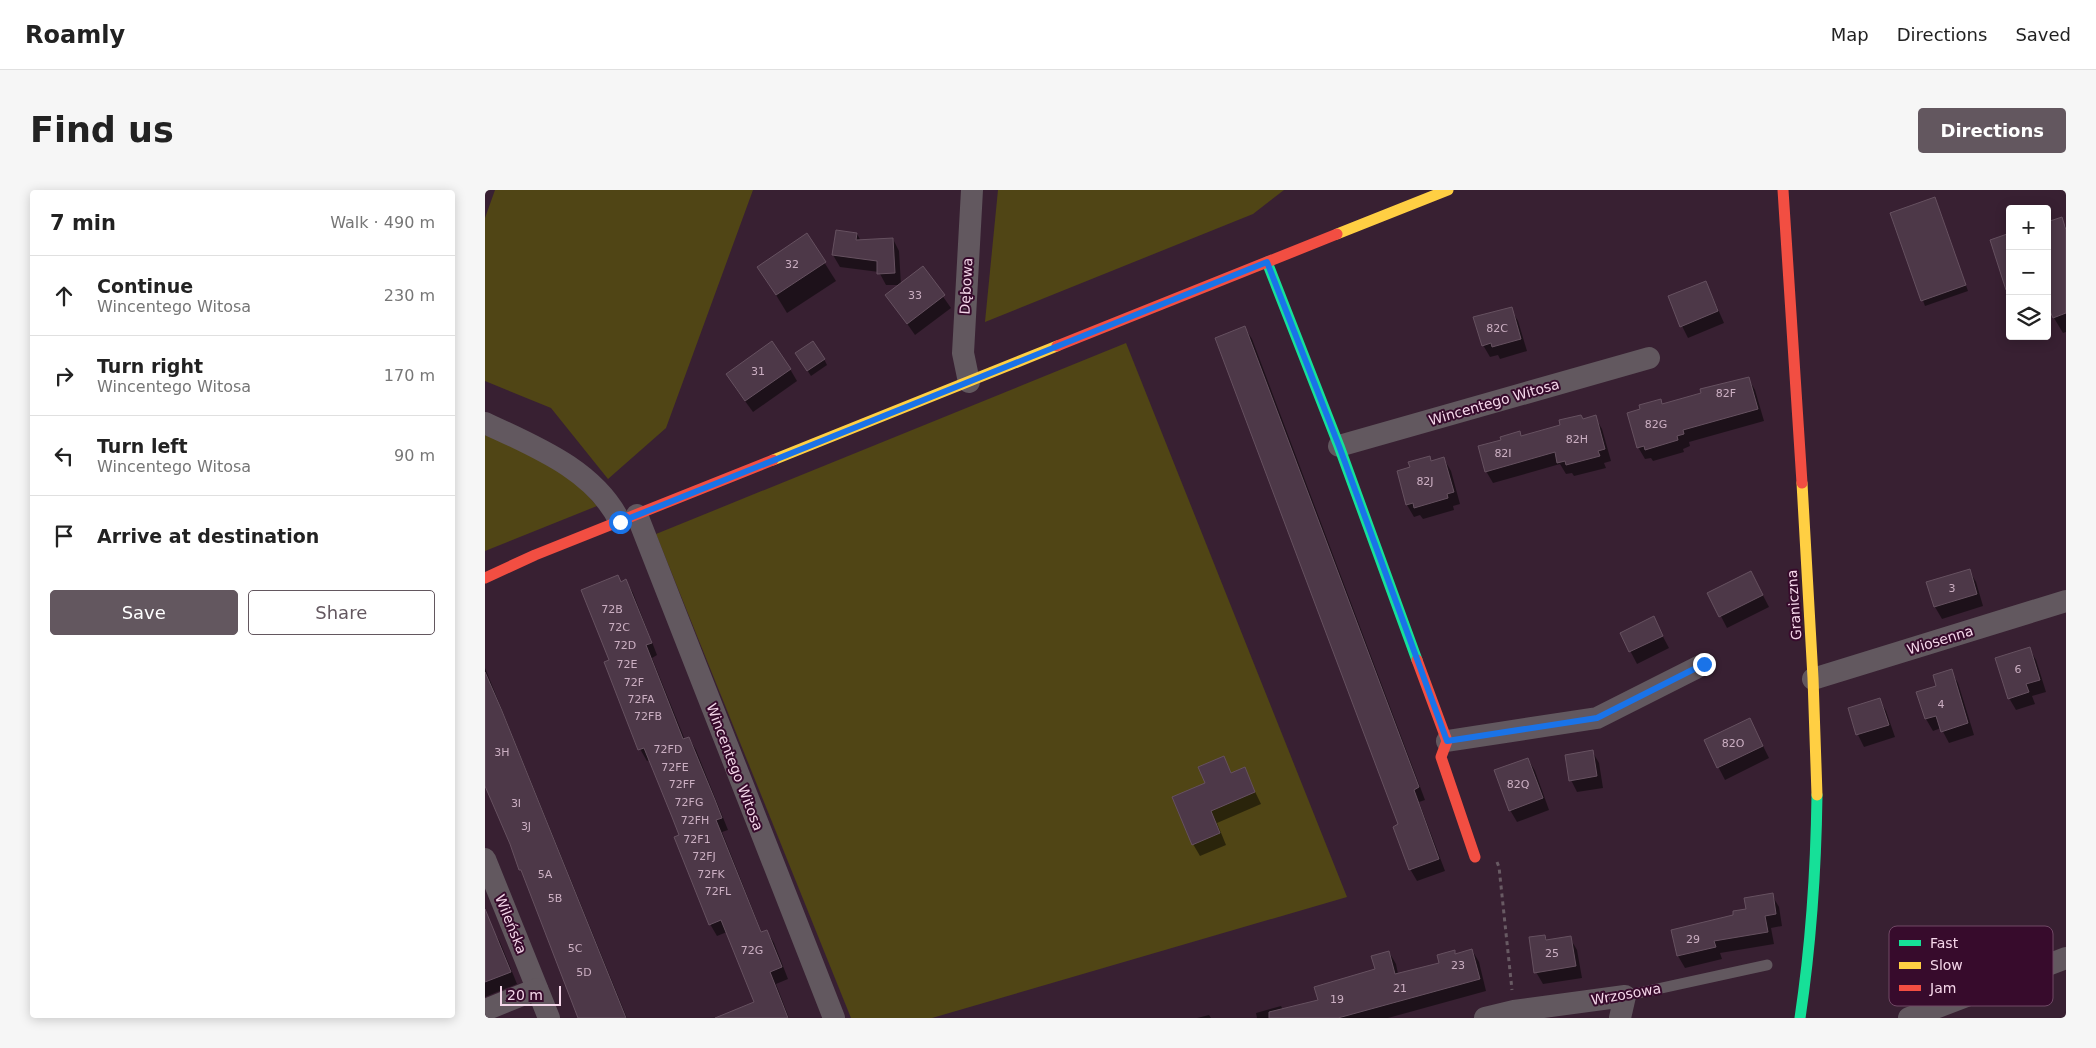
<!DOCTYPE html>
<html lang="en">
<head>
<meta charset="utf-8">
<style>
	body { margin:0; font-family:"DejaVu Sans",sans-serif; background:#f6f6f6; color:#222 }
	.controls { position:absolute; right:15px; top:15px; display:grid; overflow:hidden; border-radius:5px; box-shadow:0 2px 12px #0003 }
	.controls button { width:45px; height:45px; display:grid; place-items:center; padding:0; border:0; border-bottom:1px solid #e0e0e0; background:#fff; color:#222; font:25px sans-serif }
	.scale { position:absolute; left:15px; bottom:12px; width:61px; box-sizing:border-box; padding-left:5px; border:2px solid #f5d7ea; border-top:0; font-size:14px; line-height:18px; white-space:nowrap; color:#f5d7ea; -webkit-text-stroke:4px #370b2c; paint-order:stroke }
	.stop { position:absolute; width:15px; height:15px; margin:-11px; border:4px solid #1a73e8; border-radius:50%; background:#fff }
	.stop.end { background:#1a73e8; border-color:#fff; box-shadow:0 1px 5px #0008 }
	.list { margin:0; padding:0; list-style:none }
	h2 { display:flex; justify-content:space-between; align-items:center; height:65px; margin:0; padding:0 20px; font-size:21px }
	h2 small { font-size:16px; font-weight:400; color:#767676 }
	.list li { display:grid; grid-template-columns:32px 1fr auto; gap:15px; align-items:center; box-sizing:border-box; height:80px; padding:0 20px; border-top:1px solid #e0e0e0 }
	.list b { display:block; font-size:19px; white-space:nowrap }
	.list p { margin:0; font-size:16px; white-space:nowrap; color:#767676 }
	.list em { font-size:16px; font-style:normal; color:#767676 }
	.actions { display:flex; gap:10px; padding:15px 20px }
	.actions a { flex:1; padding:11px 0; border:1px solid #63575f; border-radius:5px; text-align:center; font-size:18px; color:#63575f }
	.actions .main { background:#63575f; color:#fff }
	.icon { flex:none; width:28px; height:28px; fill:none; stroke:currentColor; stroke-width:2; stroke-linecap:round; stroke-linejoin:round }
	.map { position:relative; flex:none; width:1581px; height:828px; overflow:hidden; border-radius:5px }
	header { display:flex; align-items:center; gap:30px; box-sizing:border-box; height:70px; padding:0 25px; background:#fff; border-bottom:1px solid #e0e0e0 }
	header strong { font-size:24px }
	nav { display:flex; gap:28px; margin-inline-start:auto; font-size:18px }
	.intro { display:flex; align-items:center; justify-content:space-between; box-sizing:border-box; height:120px; padding:0 30px }
	h1 { margin:0; font-size:35px }
	.button { padding:12px 22px; border-radius:5px; background:#63575f; color:#fff; font-size:18px; font-weight:700 }
	main { display:flex; gap:30px; padding:0 30px }
	aside { flex:1; background:#fff; border-radius:5px; box-shadow:0 2px 12px #0003 }
	.map>svg:first-child { display:block }
</style>
</head>
<body>
<header>
<strong>Roamly</strong>
<nav><a>Map</a><a>Directions</a><a>Saved</a></nav>
</header>
<div class="intro"><h1>Find us</h1><a class="button">Directions</a></div>
<main>
<aside>
<h2>7 min<small>Walk · 490 m</small></h2>
<ul class="list">
<li><svg class="icon" aria-label="ahead" viewBox="0 0 24 24"><path d="M12 20V5M6 11l6-6 6 6"/></svg><div><b>Continue</b><p>Wincentego Witosa</p></div><em>230 m</em></li>
<li><svg class="icon" aria-label="right" viewBox="0 0 24 24"><path d="M7 20v-9h11M14 6l5 5-5 5"/></svg><div><b>Turn right</b><p>Wincentego Witosa</p></div><em>170 m</em></li>
<li><svg class="icon" aria-label="left" viewBox="0 0 24 24"><path d="M17 20v-9H6M10 6l-5 5 5 5"/></svg><div><b>Turn left</b><p>Wincentego Witosa</p></div><em>90 m</em></li>
<li><svg class="icon" aria-label="arrive" viewBox="0 0 24 24"><path d="M6 21V4h12l-3 4 3 4H6"/></svg><div><b>Arrive at destination</b></div></li>
</ul>
<div class="actions"><a class="main">Save</a><a>Share</a></div>
</aside>
<div class="map">
<svg width="1581" height="828" viewBox="0 0 1581 828">
	<rect width="100%" height="100%" fill="#382032"/>
	<g fill="#504515">
		<polygon points="10,0 268,0 181,238 123,289 66,218 0,191 0,28"/>
		<polygon points="513,0 799,0 768,24 500,132"/>
		<polygon points="641,153 862,707 447,828 366,828 171,344"/>
		<polygon points="0,232 65,263 112,316 0,361"/>
	</g>
	<g fill="#0007">
		<polygon points="1452,14 1483,101 1440,116 1406,23"/>
		<polygon points="1576,28 1581,37 1581,142 1578,143 1569,128"/>
		<polygon points="372,44 376,51 408,49 414,61 416,95 438,78 466,118 430,145 402,105 416,95 401,95 394,82 355,77 348,65"/>
		<polygon points="322,45 351,91 302,123 274,77"/>
		<polygon points="1221,92 1239,133 1203,148 1197,136"/>
		<polygon points="1026,119 1033,131 1042,161 1015,169 1013,165 1005,167 998,155 990,128"/>
		<polygon points="760,138 767,149 940,610 934,612 960,681 932,691 925,679 915,635"/>
		<polygon points="315,169 339,169 342,175 326,186"/>
		<polygon points="305,179 312,191 268,222 249,196"/>
		<polygon points="1263,188 1270,200 1279,231 1204,252 1205,256 1198,259 1199,262 1168,271 1166,268 1160,269 1153,257 1157,220 1175,210 1178,215"/>
		<polygon points="1110,227 1117,239 1126,271 1119,273 1121,278 1089,286 1087,283 1081,284 1075,274 1008,293 1001,281 1036,247"/>
		<polygon points="944,268 947,272 959,269 966,281 975,314 968,316 969,320 938,329 935,325 929,327 922,315 913,281 926,278"/>
		<polygon points="1484,380 1491,392 1498,416 1457,429 1450,417"/>
		<polygon points="141,391 148,403 172,465 167,468 200,550 204,548 211,560 243,640 237,642 277,743 282,741 289,753 303,789 291,794 304,828 249,828 270,813 242,742 232,746 225,734 196,646 165,570 162,571 155,559 126,471 136,393"/>
		<polygon points="1272,394 1284,417 1242,438 1224,403"/>
		<polygon points="1168,428 1184,458 1152,474 1136,443"/>
		<polygon points="1544,458 1551,470 1561,502 1547,506 1550,514 1531,520 1524,508"/>
		<polygon points="0,478 142,828 95,828 41,690 0,593"/>
		<polygon points="1466,481 1473,493 1489,545 1464,553 1456,538 1448,541 1441,529 1433,503 1453,497"/>
		<polygon points="1394,509 1401,521 1410,547 1379,557 1373,545 1364,519"/>
		<polygon points="1271,542 1284,568 1240,590 1220,551"/>
		<polygon points="1107,561 1114,573 1118,598 1092,602 1086,590"/>
		<polygon points="738,568 747,584 759,579 776,614 732,633 741,655 715,666 708,654 721,594"/>
		<polygon points="1043,569 1050,581 1064,620 1032,632 1025,620"/>
		<polygon points="1287,705 1294,717 1297,736 1286,738 1289,754 1235,763 1237,769 1200,778 1193,766 1187,741 1250,726"/>
		<polygon points="8,740 15,752 32,794 0,807 0,744"/>
		<polygon points="1060,746 1063,751 1085,748 1092,760 1097,788 1058,794 1051,782"/>
		<polygon points="987,760 994,772 1001,801 903,828 772,828 771,823 796,816 798,820 835,810 891,780 904,762 911,774 913,784 955,774 969,762 971,765"/>
		<polygon points="724,825 726,828 712,828"/>
	</g>
	<g fill="#4d3848" stroke="#665160">
		<polygon points="1450,7 1481,95 1436,111 1405,23"/>
		<polygon points="1577,27 1581,40 1581,123 1568,128 1562,114 1562,32"/>
		<polygon points="351,40 372,43 371,50 408,48 410,83 392,84 392,71 347,65"/>
		<polygon points="322,43 341,72 291,105 272,77"/>
		<polygon points="1525,43 1525,100 1521,100 1505,50"/>
		<polygon points="438,76 460,105 422,134 400,105"/>
		<polygon points="1221,91 1233,121 1195,137 1183,106"/>
		<polygon points="1027,117 1036,149 1007,157 1006,153 997,156 988,127"/>
		<polygon points="760,136 934,597 929,600 954,669 924,680 908,637 913,634 730,148"/>
		<polygon points="287,151 306,179 260,211 241,184"/>
		<polygon points="328,151 340,169 322,181 310,163"/>
		<polygon points="1264,187 1273,219 1198,240 1199,244 1192,246 1193,250 1160,260 1159,256 1152,258 1142,223 1155,219 1154,215 1176,209 1177,214 1216,203 1215,199"/>
		<polygon points="1096,225 1098,229 1111,225 1120,259 1113,261 1115,266 1081,275 1080,271 1072,273 1070,262 1000,282 993,256 1016,250 1015,247 1035,241 1036,246 1075,235 1074,230"/>
		<polygon points="945,266 946,271 959,267 969,302 962,304 963,308 929,318 928,313 921,315 912,281 925,277 923,272"/>
		<polygon points="1485,379 1492,404 1449,417 1441,392"/>
		<polygon points="1266,381 1278,405 1234,427 1222,403"/>
		<polygon points="133,385 136,392 141,389 167,453 161,455 198,549 204,547 230,610 237,628 231,630 276,742 282,740 297,777 285,782 303,828 230,828 269,812 236,730 224,735 189,647 194,645 187,627 159,558 153,560 119,472 124,470 96,400"/>
		<polygon points="1169,426 1178,446 1144,462 1135,443"/>
		<polygon points="1545,457 1555,490 1541,494 1544,502 1523,509 1510,468"/>
		<polygon points="1467,479 1483,533 1456,542 1451,526 1440,529 1431,502 1451,496 1448,485"/>
		<polygon points="0,482 17,521 141,828 93,828 36,680 34,680 25,654 0,596"/>
		<polygon points="1395,508 1404,535 1371,545 1363,518"/>
		<polygon points="1265,528 1278,556 1232,578 1219,550"/>
		<polygon points="1108,560 1112,586 1084,591 1080,565"/>
		<polygon points="739,566 746,583 760,577 770,602 726,621 735,643 707,655 687,607 720,593 713,577"/>
		<polygon points="1043,568 1058,608 1024,621 1009,580"/>
		<polygon points="1288,703 1291,724 1280,726 1283,742 1229,751 1231,757 1192,766 1186,740 1248,725 1248,721 1261,719 1259,708"/>
		<polygon points="0,719 26,782 0,792"/>
		<polygon points="1060,745 1061,750 1086,746 1091,776 1049,783 1044,747"/>
		<polygon points="987,759 995,789 853,828 784,828 784,822 833,810 829,797 890,779 886,766 904,761 910,784 954,773 952,765 970,760 970,764"/>
	</g>
	<g fill="none" stroke-linecap="round" stroke-linejoin="round">
		<polyline stroke="#685a63" stroke-width="3" stroke-dasharray="4 4" stroke-linecap="butt" points="1012,672 1014,677 1027,800"/>
		<polyline stroke="#62585f" stroke-width="11" points="1140,806 1282,775"/>
		<g stroke="#62585f" stroke-width="22">
			<polyline points="484,192 478,163 487,0"/>
			<path d="M0 233C49 256 110 280 135 332"/>
			<polyline points="854,256 1164,168"/>
			<polyline points="152,325 349,828"/>
			<polyline points="1328,489 1581,411"/>
			<polyline points="962,551 1112,528 1219,474"/>
			<polyline points="0,669 64,828"/>
			<polyline points="0,820 52,799"/>
			<polyline points="1000,828 1029,821 1140,806 1135,828"/>
			<polyline points="1424,828 1581,768"/>
		</g>
		<g stroke="#16e098" stroke-width="11">
			<polyline points="782,72 854,256 932,470"/>
			<path d="M1315 828C1326 754 1331 680 1332 605"/>
		</g>
		<g stroke="#ffcf43" stroke-width="11">
			<polyline points="852,44 963,0"/>
			<polyline points="288,270 572,156"/>
			<polyline points="1317,293 1328,488 1332,605"/>
		</g>
		<g stroke="#f24e42" stroke-width="11">
			<polyline points="1298,0 1317,293"/>
			<polyline points="572,156 852,44"/>
			<polyline points="0,388 50,365 288,270"/>
			<polyline points="932,470 962,551 956,567 990,667"/>
		</g>
	</g>
	<g fill="none" stroke-linecap="round" stroke-linejoin="round">
		<polyline stroke="#1a73e8" stroke-width="6" points="135,332 782,72 854,256 962,551 1112,528 1219,474"/>
	</g>
	<g text-anchor="middle" dominant-baseline="central" stroke-width="4" stroke-linejoin="round" paint-order="stroke">
		<g font-size="11" fill="#cbafc2">
			<text x="307" y="74">32</text>
			<text x="430" y="105">33</text>
			<text x="1012" y="138">82C</text>
			<text x="273" y="181">31</text>
			<text x="1241" y="203">82F</text>
			<text x="1171" y="234">82G</text>
			<text x="1092" y="249">82H</text>
			<text x="1018" y="263">82I</text>
			<text x="940" y="291">82J</text>
			<text x="1467" y="398">3</text>
			<text x="127" y="419">72B</text>
			<text x="134" y="437">72C</text>
			<text x="140" y="455">72D</text>
			<text x="142" y="474">72E</text>
			<text x="1533" y="479">6</text>
			<text x="149" y="492">72F</text>
			<text x="156" y="509">72FA</text>
			<text x="1456" y="514">4</text>
			<text x="163" y="526">72FB</text>
			<text x="1248" y="553">82O</text>
			<text x="183" y="559">72FD</text>
			<text x="17" y="562">3H</text>
			<text x="190" y="577">72FE</text>
			<text x="197" y="594">72FF</text>
			<text x="1033" y="594">82Q</text>
			<text x="204" y="612">72FG</text>
			<text x="31" y="613">3I</text>
			<text x="210" y="630">72FH</text>
			<text x="41" y="636">3J</text>
			<text x="212" y="649">72F1</text>
			<text x="219" y="666">72FJ</text>
			<text x="60" y="684">5A</text>
			<text x="226" y="684">72FK</text>
			<text x="233" y="701">72FL</text>
			<text x="70" y="708">5B</text>
			<text x="1208" y="749">29</text>
			<text x="90" y="758">5C</text>
			<text x="267" y="760">72G</text>
			<text x="1067" y="763">25</text>
			<text x="973" y="775">23</text>
			<text x="99" y="782">5D</text>
			<text x="915" y="798">21</text>
			<text x="852" y="809">19</text>
		</g>
		<g font-size="14" fill="#f5d7ea" stroke="#370b2c">
			<text transform="translate(481 96) rotate(-87)">Dębowa</text>
			<text transform="translate(1009 212) rotate(-16)">Wincentego Witosa</text>
			<text transform="translate(1309 415) rotate(-94)">Graniczna</text>
			<text transform="translate(1455 450) rotate(-17)">Wiosenna</text>
			<text transform="translate(250 577) rotate(69)">Wincentego Witosa</text>
			<text transform="translate(26 734) rotate(68)">Wileńska</text>
			<text transform="translate(1141 804) rotate(-10)">Wrzosowa</text>
		</g>
	</g>
	<rect x="1404" y="736" width="164" height="80" rx="8" fill="#370b2c" stroke="#704865" stroke-width="1"/>
	<rect x="1414" y="750" width="22" height="6" fill="#16e098"/>
	<rect x="1414" y="772" width="22" height="7" fill="#ffcf43"/>
	<rect x="1414" y="795" width="22" height="6" fill="#f24e42"/>
	<g font-size="14" fill="#f5d7ea">
		<text x="1445" y="758">Fast</text>
		<text x="1445" y="780">Slow</text>
		<text x="1445" y="803">Jam</text>
	</g>
</svg>
<div class="controls">
<button>+</button>
<button>−</button>
<button><svg class="icon" aria-label="layers" viewBox="0 0 24 24"><path d="M12 4l9 5-9 5-9-5zM3 14l9 5 9-5"/></svg></button>
</div>
<div class="scale">20 m</div>
<div class="stop" style="left:135px;top:332px"></div>
<div class="stop end" style="left:1219px;top:474px"></div>
</div>
</main>
</body>
</html>
